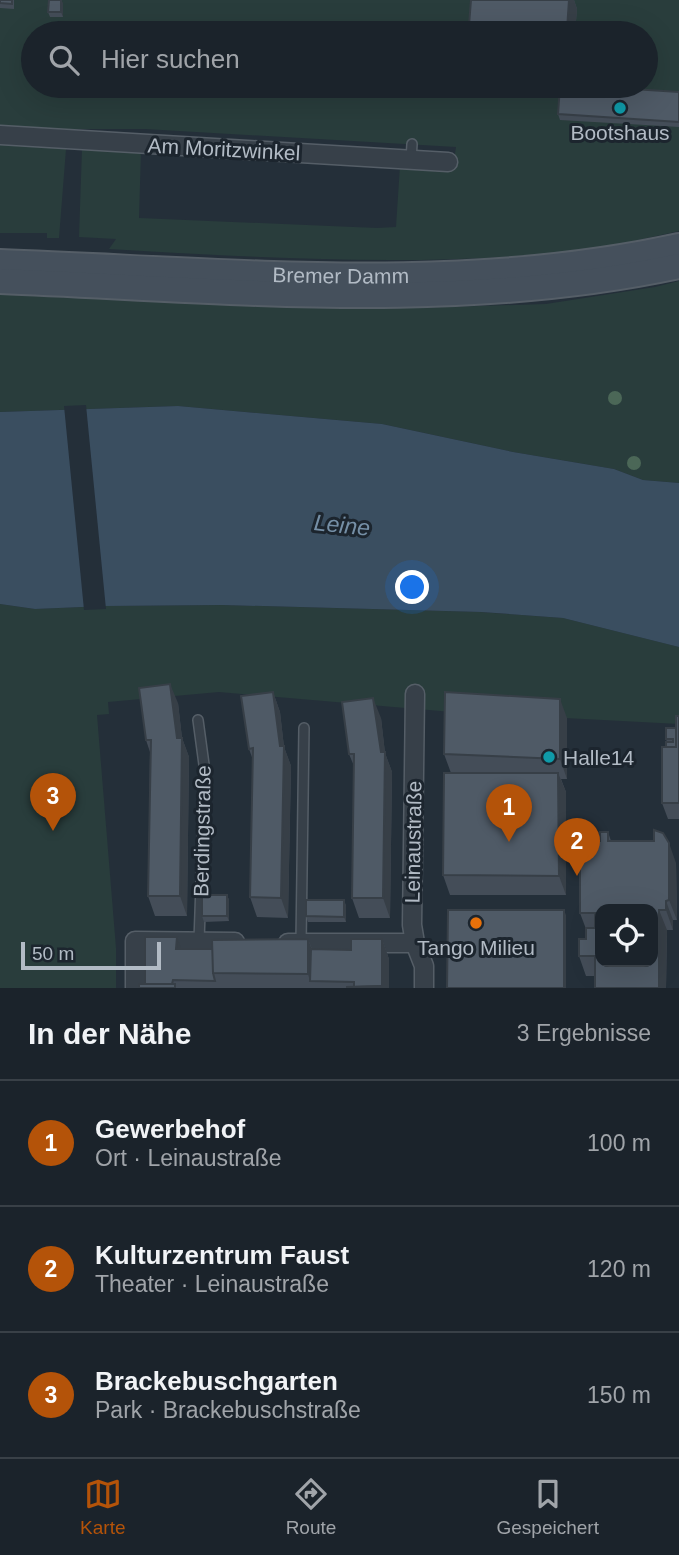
<!DOCTYPE html>
<html lang="de">
<head>
<meta charset="utf-8">
<style>
	body { margin:0; font-family:Helvetica,sans-serif; background:#242b33; color:#f1f3f6 }
	.controls { position:absolute; right:21px; bottom:21px; display:grid; overflow:hidden; border-radius:14px; box-shadow:0 7px 28px #0002 }
	.controls button { width:63px; height:63px; display:grid; place-items:center; padding:0; border:0; border-bottom:2px solid #394047; background:#1b232b; color:#f1f3f6; font:35px sans-serif }
	.scale { position:absolute; left:21px; bottom:18px; width:140px; box-sizing:border-box; padding-left:7px; border:4px solid #b2bbc5; border-top:0; font-size:19px; line-height:24px; white-space:nowrap; color:#b2bbc5; -webkit-text-stroke:5px #1c252e; paint-order:stroke }
	.you { position:absolute; left:413px; top:588px; width:24px; height:24px; margin:-18px; border:5px solid #fff; border-radius:50%; background:#1a73e8; box-shadow:0 0 0 10px #1a73e833 }
	.badge { display:grid; place-items:center; width:46px; height:46px; border-radius:50%; background:#b45309; color:#fff; font-size:23px; font-weight:700 }
	.pin { position:absolute; translate:-50% -58px; filter:drop-shadow(0 2px 4px #0008) }
	.pin::after { content:''; position:absolute; top:37px; width:24px; height:21px; background:inherit; clip-path:polygon(0 0,100% 0,50% 100%) }
	.list { margin:0; padding:0; list-style:none }
	h2 { display:flex; justify-content:space-between; align-items:center; height:91px; margin:0; padding:0 28px; font-size:30px }
	h2 small { font-size:23px; font-weight:400; color:#a0a4a9 }
	.list li { display:grid; grid-template-columns:46px 1fr auto; gap:21px; align-items:center; box-sizing:border-box; height:126px; padding:0 28px; border-top:2px solid #394047 }
	.list b { display:block; font-size:26px; white-space:nowrap }
	.list p { margin:0; font-size:23px; white-space:nowrap; color:#a0a4a9 }
	.list em { font-size:23px; font-style:normal; color:#a0a4a9 }
	.icon { flex:none; width:38px; height:38px; fill:none; stroke:currentColor; stroke-width:2; stroke-linecap:round; stroke-linejoin:round }
	.map { position:relative; flex:none; width:679px; height:988px; overflow:hidden }
	.search { position:absolute; background:#1b232b; box-shadow:0 7px 28px #0002; left:21px; right:21px; top:21px; height:77px; display:flex; align-items:center; gap:18px; box-sizing:border-box; padding:0 24px; border-radius:38px; color:#a0a4a9; font-size:26px }
	.sheet { height:469px; background:#1b232b }
	nav { display:flex; justify-content:space-around; align-items:center; box-sizing:border-box; height:98px; border-top:2px solid #394047; background:#1b232b; font-size:19px; color:#a0a4a9 }
	nav a { display:grid; justify-items:center; gap:4px }
	nav .on { color:#b45309 }
	.map>svg:first-child { display:block }
</style>
</head>
<body>
<div class="map">
<svg width="679" height="988" viewBox="0 0 679 988">
	<rect width="100%" height="100%" fill="#242f39"/>
	<g fill="#293d3c" fill-rule="evenodd">
		<path d="M0 0H679V231C643 239 606 248 570 252 416 267 262 258 109 249L116 239 79 237 82 149 141 151 139 218 377 228 396 227 400 166 453 167 456 147 145 129H61L0 126ZM33 33H646V86H33Z"/>
		<polygon points="0,142 66,149 59,238 47,238 47,233 0,233"/>
		<polygon points="679,281 679,483 643,480 614,469 513,452 382,424 178,406 0,412 0,291 413,308 546,304 655,287"/>
		<polygon points="0,604 35,609 106,606 222,605 480,612 563,618 679,647 679,724 452,712 219,692 108,702 109,714 97,715 116,948 116,988 0,988"/>
	</g>
	<polygon fill="#3a4e60" points="178,406 382,424 513,452 614,469 643,480 679,483 679,647 563,618 481,612 222,605 106,606 35,609 0,604 0,412"/>
	<polygon fill="#242f39" points="86,405 106,609 84,610 64,406"/>
	<g fill="none" stroke-linecap="round" stroke-linejoin="round">
		<defs>
			<g id="lane">
				<polyline points="411,160 412,144"/>
				<polyline points="198,720 205,772 199,941"/>
				<polyline points="301,943 304,728"/>
			</g>
			<g id="street">
				<polyline points="0,135 448,162"/>
				<polyline points="415,694 412,925 415,943 424,966 424,988"/>
				<polyline points="288,943 415,943"/>
				<polyline points="135,988 135,941 235,942"/>
			</g>
			<g id="secondary">
				<path id="s1" d="M0 262C225 270 456 295 679 246"/>
				<path d="M0 281C226 290 456 314 679 266"/>
			</g>
		</defs>
		<use href="#lane" stroke="#555e67" stroke-width="12"/>
		<use href="#street" stroke="#555e67" stroke-width="21"/>
		<use href="#secondary" stroke="#555e67" stroke-width="28"/>
		<use href="#lane" stroke="#374049" stroke-width="9"/>
		<use href="#street" stroke="#374049" stroke-width="18"/>
		<use href="#secondary" stroke="#45505c" stroke-width="24"/>
	</g>
	<g fill="#4b6757">
		<circle cx="615" cy="398" r="7"/>
		<circle cx="634" cy="463" r="7"/>
	</g>
	<g fill="#444d58">
		<polygon points="0,0 14,0 14,9 0,8"/>
		<polygon points="574,0 577,9 575,33 472,33 469,25"/>
		<polygon points="63,3 63,17 50,17 48,12"/>
		<polygon points="679,92 679,127 560,120 558,114"/>
		<polygon points="273,692 280,712 284,747 291,766 288,918 257,917 250,897 253,760 249,749"/>
		<polygon points="178,703 182,738 189,757 187,916 155,916 148,896 150,752 146,740"/>
		<polygon points="679,716 679,819 668,819 662,803 666,747 667,742 666,739 676,728"/>
		<polygon points="381,718 385,753 392,772 390,918 359,918 352,898 354,766 349,754"/>
		<polygon points="567,718 567,779 561,779 566,792 566,895 450,895 443,875 451,773 444,754"/>
		<polygon points="608,832 611,841 676,863 677,920 673,920 673,930 667,930 666,988 595,988 595,976 586,976 579,956 586,939 586,929 580,913 600,841"/>
		<polygon points="227,895 229,900 229,921 204,922 202,916"/>
		<polygon points="344,900 346,906 346,922 308,922 306,916"/>
		<polygon points="308,939 312,949 351,950 382,939 389,959 389,988 139,988 145,984 181,949 213,949"/>
	</g>
	<g fill="#373f47">
		<polygon points="61,0 63,3 63,17 61,12"/>
		<polygon points="568,0 574,0 577,9 575,33 568,33 567,30"/>
		<polygon points="170,684 178,703 182,738 189,757 187,916 180,896"/>
		<polygon points="273,692 280,712 284,747 291,766 288,918 281,898 280,746"/>
		<polygon points="373,698 381,718 385,753 392,772 390,918 383,898 381,752"/>
		<polygon points="560,699 567,718 567,779 560,759"/>
		<polygon points="558,773 566,792 566,895 559,876"/>
		<polygon points="669,843 676,863 677,920 669,900"/>
		<polygon points="227,895 229,900 229,921 227,916"/>
		<polygon points="344,900 346,906 346,922 344,917"/>
		<polygon points="666,901 673,920 673,930 666,910"/>
		<polygon points="564,910 566,915 566,988 564,988"/>
		<polygon points="659,910 667,930 666,988 659,988"/>
		<polygon points="177,937 184,957 176,949"/>
		<polygon points="308,939 318,966 310,981 308,974"/>
		<polygon points="382,939 389,959 389,988 382,988"/>
	</g>
	<g fill="#4f5a66" stroke="#373f47" stroke-width="2" fill-rule="evenodd">
		<polygon points="0,0 12,0 12,4 0,3"/>
		<polygon points="49,0 61,0 61,12 48,12"/>
		<polygon points="471,0 569,0 567,30 469,25"/>
		<polygon points="560,86 586,86 679,92 679,122 558,114"/>
		<polygon points="170,684 177,738 182,738 180,896 148,896 151,740 146,740 139,688"/>
		<polygon points="273,692 280,746 284,746 281,898 250,897 253,748 249,749 241,696"/>
		<polygon points="445,692 560,699 560,759 444,754"/>
		<polygon points="373,698 381,752 385,752 383,898 352,898 354,754 349,754 342,702"/>
		<polygon points="676,716 679,716 679,803 662,803 662,747 676,747"/>
		<polygon points="666,728 676,728 676,747 666,747 666,742 673,742 673,739 666,739"/>
		<polygon points="444,773 558,773 559,876 443,875"/>
		<path d="M654 830 663 833 669 843V900L666 901V910H659V988H595V956H579V939H586V928H595V913H580V841H600V832H608V841H654ZM600 909H653V962H600Z"/>
		<rect x="202" y="895" width="25" height="21"/>
		<polygon points="306,900 344,900 344,917 306,916"/>
		<polygon points="448,910 564,910 564,988 447,988"/>
		<polygon points="145,937 177,937 176,949 213,949 213,973 215,981 173,980 172,984 145,984"/>
		<polygon points="308,939 308,974 213,973 212,940"/>
		<polygon points="351,939 382,939 382,988 382,986 354,987 354,982 310,981 311,949 351,950"/>
		<rect x="139" y="984" width="36" height="4"/>
		<polygon points="382,986 382,988 347,988 347,987"/>
	</g>
	<g fill="#0f9aa8" stroke="#1c252e" stroke-width="2.5">
		<circle cx="620" cy="108" r="7"/>
		<circle cx="549" cy="757" r="7"/>
	</g>
	<circle fill="#e8710a" stroke="#1c252e" stroke-width="2.5" cx="476" cy="923" r="7"/>
	<g text-anchor="middle" dominant-baseline="central" stroke-width="6" stroke-linejoin="round" paint-order="stroke">
		<g font-size="21" fill="#b2bbc5" stroke="#1c252e">
			<text x="620" y="132">Bootshaus</text>
			<text x="563" y="757" text-anchor="start">Halle14</text>
			<text x="476" y="947">Tango Milieu</text>
		</g>
		<g font-size="21" fill="#b2bbc5" stroke="#1c252e">
			<text transform="translate(224 149) rotate(3)">Am Moritzwinkel</text>
			<text stroke="none"><textPath href="#s1" startOffset="341">Bremer Damm</textPath></text>
			<text transform="translate(202 831) rotate(-89)">Berdingstraße</text>
			<text transform="translate(413 842) rotate(-89)">Leinaustraße</text>
		</g>
		<g font-size="23" font-style="italic" fill="#758fa6" stroke="#1c252e">
			<text transform="translate(342 525) rotate(6)">Leine</text>
		</g>
	</g>
</svg>
<div class="controls">
<button><svg class="icon" aria-label="locate" viewBox="0 0 24 24"><circle cx="12" cy="12" r="6"/><path d="M12 2v4M12 18v4M2 12h4M18 12h4"/></svg></button>
</div>
<div class="scale">50 m</div>
<div class="you"></div>
<div class="pin badge" style="left:509px;top:842px">1</div>
<div class="pin badge" style="left:577px;top:876px">2</div>
<div class="pin badge" style="left:53px;top:831px">3</div>
<div class="search"><svg class="icon" aria-label="search" viewBox="0 0 24 24"><circle cx="10" cy="10" r="6"/><path d="M15 15l6 6"/></svg>Hier suchen</div>
</div>
<section class="sheet">
<h2>In der Nähe<small>3 Ergebnisse</small></h2>
<ul class="list">
<li><span class="badge">1</span><div><b>Gewerbehof</b><p>Ort · Leinaustraße</p></div><em>100 m</em></li>
<li><span class="badge">2</span><div><b>Kulturzentrum Faust</b><p>Theater · Leinaustraße</p></div><em>120 m</em></li>
<li><span class="badge">3</span><div><b>Brackebuschgarten</b><p>Park · Brackebuschstraße</p></div><em>150 m</em></li>
</ul>
</section>
<nav>
<a class="on"><svg class="icon" aria-label="map" viewBox="0 0 24 24"><path d="M3 6l6-2 6 2 6-2v14l-6 2-6-2-6 2zM9 4v14M15 6v14"/></svg>Karte</a>
<a><svg class="icon" aria-label="directions" viewBox="0 0 24 24"><path d="M12 3l9 9-9 9-9-9zM9 14v-3h6M13 9l2 2-2 2"/></svg>Route</a>
<a><svg class="icon" aria-label="saved" viewBox="0 0 24 24"><path d="M7 4h10v16l-5-4-5 4z"/></svg>Gespeichert</a>
</nav>
</body>
</html>
